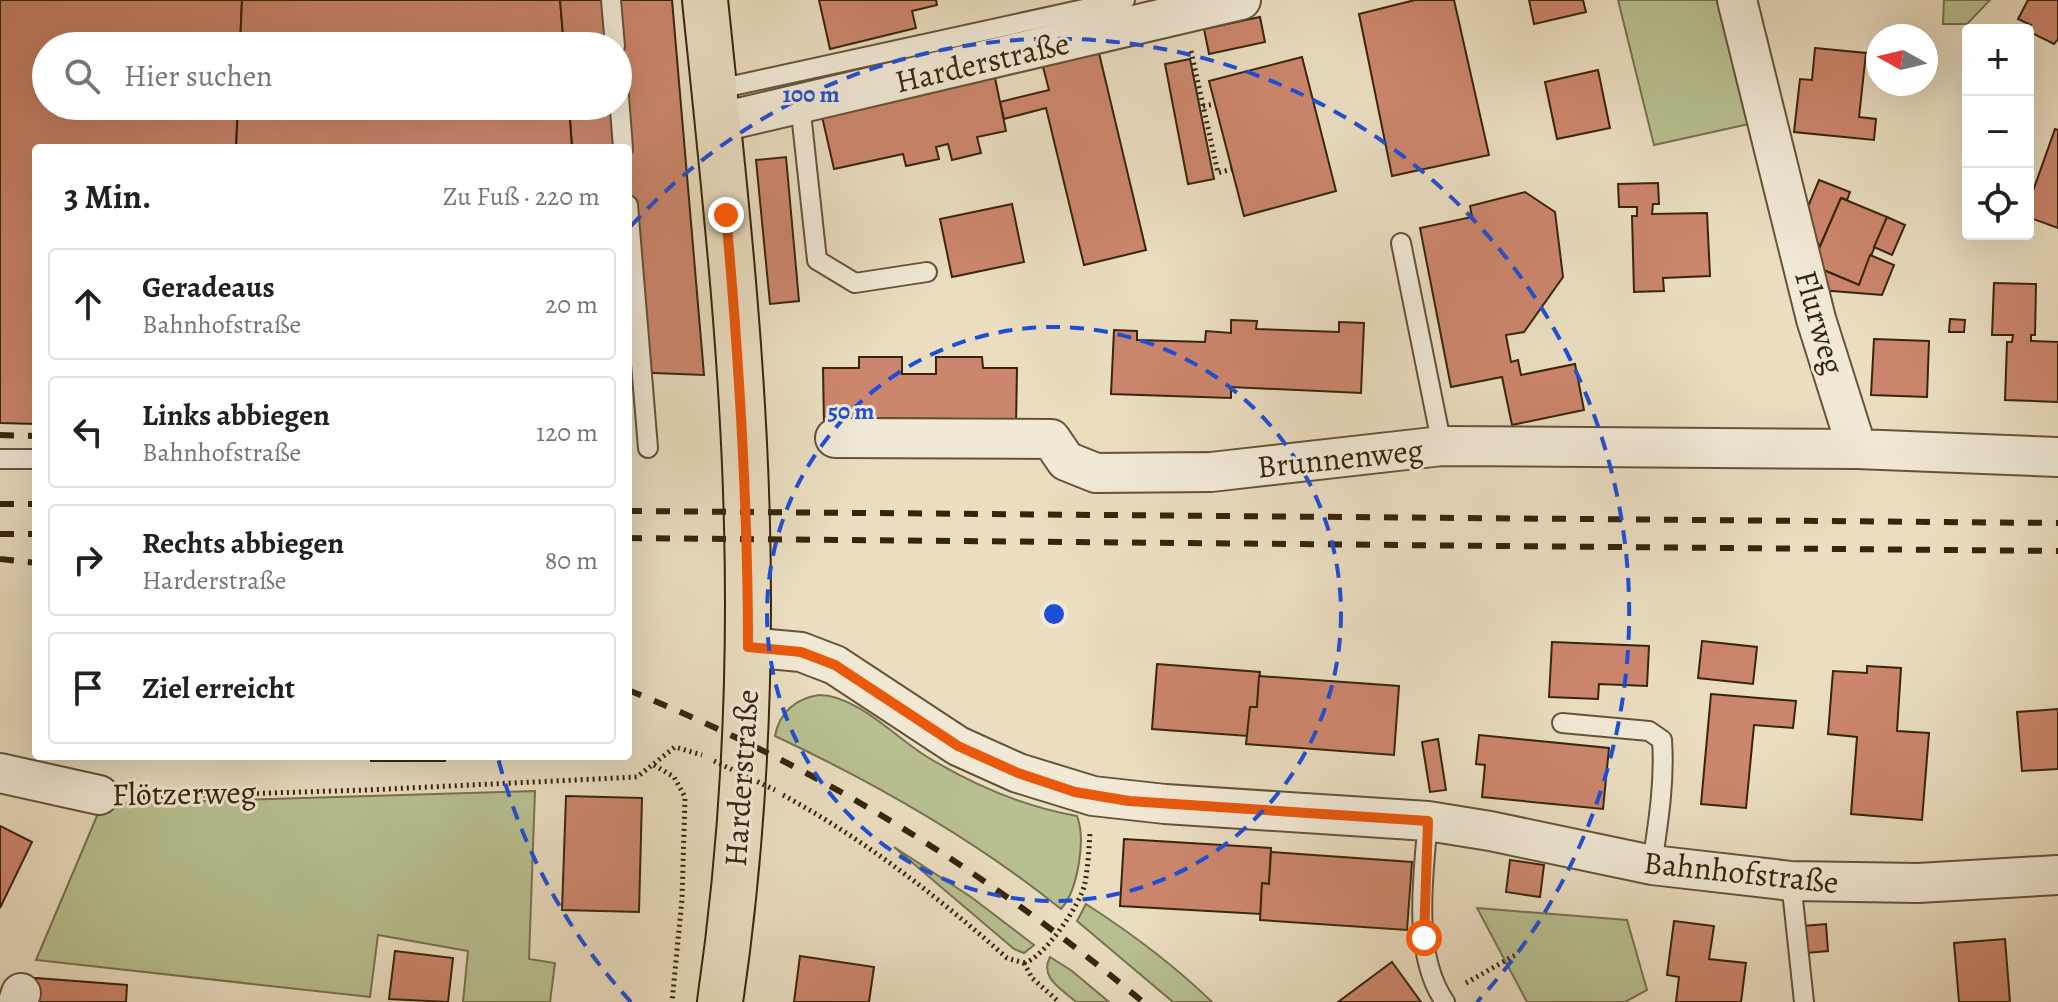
<!DOCTYPE html>
<html lang="de">
<head>
<meta charset="utf-8">
<style>
	body { margin:0; font-family:Alegreya,serif; background:#f2f2f2; color:#202124 }
	.controls { position:absolute; right:24px; top:24px; display:grid; overflow:hidden; border-radius:8px; box-shadow:0 8px 32px #0002 }
	.controls button { width:72px; height:72px; display:grid; place-items:center; padding:0; border:0; border-bottom:2px solid #e0e0e0; background:#fff; color:#202124; font:40px sans-serif }
	.compass { position:absolute; left:1866px; top:24px; width:72px; height:72px; border-radius:50%; background:#fff; box-shadow:0 8px 32px #0002; rotate:278deg }
	.stop { position:absolute; width:24px; height:24px; margin:-18px; border:6px solid #ea580c; border-radius:50%; background:#fff }
	.stop.end { background:#ea580c; border-color:#fff; box-shadow:0 2px 8px #0008 }
	.list { margin:0; padding:0; list-style:none }
	h2 { display:flex; justify-content:space-between; align-items:center; height:104px; margin:0; padding:0 32px; font-size:34px }
	h2 small { font-size:26px; font-weight:400; color:#757577 }
	.list li { display:grid; grid-template-columns:52px 1fr auto; gap:24px; align-items:center; box-sizing:border-box; height:112px; margin:0 16px 16px; padding:0 16px; border:2px solid #e0e0e0; border-radius:8px }
	.list b { display:block; font-size:30px; white-space:nowrap }
	.list p { margin:0; font-size:26px; white-space:nowrap; color:#757577 }
	.list em { font-size:26px; font-style:normal; color:#757577 }
	.icon { flex:none; width:44px; height:44px; fill:none; stroke:currentColor; stroke-width:2; stroke-linecap:round; stroke-linejoin:round }
	.map { position:relative; flex:none; width:2058px; height:1002px; overflow:hidden }
	.search { position:absolute; background:#fff; box-shadow:0 8px 32px #0002; left:32px; top:32px; width:600px; height:88px; display:flex; align-items:center; gap:20px; box-sizing:border-box; padding:0 28px; border-radius:44px; color:#757577; font-size:30px }
	.panel { position:absolute; background:#fff; box-shadow:0 8px 32px #0002; left:32px; top:144px; width:600px; height:616px; border-radius:8px }
	.map>svg:first-child { display:block }
</style>
</head>
<body>
<div class="map">
<svg width="2058" height="1002" viewBox="0 0 2058 1002">
	<rect width="100%" height="100%" fill="#eaddc0"/>
	<filter id="stains"><feTurbulence type="fractalNoise" baseFrequency=".0025" numOctaves="4"/><feColorMatrix values="0 0 0 0 .2 0 0 0 0 .09 0 0 0 0 .02 0 0 0 .5 -.17"/></filter>
	<radialGradient id="worn" r=".72"><stop offset=".6" stop-color="#630" stop-opacity="0"/><stop offset="1" stop-color="#630" stop-opacity=".3"/></radialGradient>
	<g fill="#b8c091" stroke="#78724e" stroke-width="2">
		<polygon points="1618,0 1721,0 1758,122 1654,145"/>
		<polygon points="1944,0 1990,0 1967,24 1943,24"/>
		<path d="M819 695C857 695 897 739 929 758 974 785 1025 807 1077 816 1086 839 1078 890 1061 909 974 839 875 783 775 736 779 713 796 698 819 695Z"/>
		<polygon points="535,791 529,959 555,963 550,1002 463,1002 468,951 378,935 370,997 36,960 102,804"/>
		<polygon points="894,847 971,897 1034,945 1024,953 1014,949"/>
		<path d="M1086 904C1131 933 1174 965 1212 1002H1173L1077 921Z"/>
		<polygon points="1477,908 1627,920 1647,990 1625,1002 1527,1002"/>
		<path d="M1050 957 1072 971 1109 1002H1076C1062 989 1039 978 1050 957Z"/>
	</g>
	<g fill="#cc866d" stroke="#37250b" stroke-width="2">
		<polygon points="0,0 242,0 240,46 46,46 46,106 238,106 236,148 36,148 36,424 0,423"/>
		<polygon points="242,0 560,0 564,46 240,46"/>
		<polygon points="560,0 672,0 704,375 628,372 628,148 572,148 569,106 618,106 618,46 564,46"/>
		<polygon points="819,0 936,0 937,5 912,11 916,28 830,49"/>
		<polygon points="1415,0 1454,0 1489,155 1392,176 1359,14"/>
		<polygon points="1529,0 1583,0 1586,12 1534,24"/>
		<polygon points="2028,0 2058,0 2058,39 2054,44 2028,31 2031,25 2018,19"/>
		<polygon points="1260,17 1265,42 1209,54 1204,29"/>
		<polygon points="1815,48 1866,53 1859,117 1876,119 1874,140 1794,132 1800,79 1812,80"/>
		<polygon points="1098,49 1146,250 1084,265 1046,108 1004,119 1000,102 1049,90 1042,63"/>
		<polygon points="1302,57 1336,191 1244,216 1209,81"/>
		<polygon points="1190,59 1214,179 1188,184 1165,64"/>
		<polygon points="1598,70 1610,128 1557,139 1545,82"/>
		<polygon points="994,73 1006,131 977,137 981,153 952,160 948,144 936,147 939,159 906,166 903,154 834,169 821,112"/>
		<polygon points="238,106 569,106 572,148 236,148"/>
		<polygon points="2055,129 2058,130 2058,228 2028,217 2028,205"/>
		<polygon points="786,157 799,301 770,304 756,160"/>
		<polygon points="1819,180 1850,192 1847,200 1841,198 1820,246 1802,221"/>
		<polygon points="1658,183 1659,204 1653,204 1652,214 1707,213 1710,276 1663,278 1664,291 1634,292 1632,216 1637,216 1637,207 1619,207 1618,184"/>
		<polygon points="1525,192 1555,212 1563,277 1524,332 1506,335 1511,362 1518,360 1521,375 1575,364 1584,410 1512,425 1502,377 1451,387 1420,228 1472,217 1470,206"/>
		<polygon points="1841,198 1887,217 1859,285 1812,265"/>
		<polygon points="1012,204 1024,262 952,277 940,219"/>
		<polygon points="1887,217 1905,225 1892,255 1874,247"/>
		<polygon points="1870,255 1894,265 1882,295 1820,290 1821,269 1859,285"/>
		<polygon points="1994,283 2036,284 2035,335 2031,335 2031,341 2058,342 2058,402 2005,400 2007,342 2012,342 2013,335 1992,335"/>
		<polygon points="1950,319 1965,320 1964,332 1949,332"/>
		<polygon points="1231,320 1257,321 1256,329 1339,332 1339,322 1364,323 1361,393 1231,387 1231,398 1111,394 1114,330 1137,331 1137,340 1205,342 1206,331 1231,333"/>
		<polygon points="1874,339 1929,341 1927,397 1871,395"/>
		<polygon points="859,357 902,357 902,374 936,374 936,357 982,357 983,368 1017,368 1016,426 964,426 965,419 862,418 862,425 824,425 823,368 859,368"/>
		<polygon points="1702,641 1757,647 1753,684 1698,678"/>
		<polygon points="1552,642 1649,646 1647,686 1599,684 1598,699 1549,697"/>
		<polygon points="1157,664 1260,672 1257,707 1250,707 1248,736 1152,729"/>
		<polygon points="1867,666 1901,668 1897,731 1929,733 1922,820 1851,814 1857,737 1828,734 1833,671 1867,673"/>
		<polygon points="1259,676 1399,686 1394,755 1246,744 1250,707 1257,707"/>
		<polygon points="1711,694 1796,701 1793,728 1754,725 1746,808 1701,804"/>
		<polygon points="2058,709 2058,769 2022,771 2017,712"/>
		<polygon points="1479,735 1609,748 1603,809 1482,797 1485,765 1476,764"/>
		<polygon points="1438,739 1446,790 1430,792 1422,742"/>
		<polygon points="371,756 446,756 445,761 371,761"/>
		<polygon points="566,796 642,798 639,912 562,910"/>
		<polygon points="0,826 32,842 0,908"/>
		<polygon points="1124,839 1271,848 1269,884 1262,883 1261,914 1120,906"/>
		<polygon points="1271,852 1412,862 1407,930 1260,920 1262,883 1269,884"/>
		<polygon points="1510,860 1544,865 1540,897 1506,892"/>
		<polygon points="1674,921 1714,926 1709,959 1746,963 1741,1002 1676,1002 1679,977 1667,975"/>
		<polygon points="1826,924 1828,951 1806,953 1803,926"/>
		<polygon points="2005,939 2010,1002 1959,1002 1954,943"/>
		<polygon points="395,951 453,958 448,1002 389,999"/>
		<polygon points="800,956 874,967 869,1002 794,1002"/>
		<polygon points="1392,962 1421,1002 1338,1002"/>
		<polygon points="36,978 127,985 126,1002 34,1002"/>
	</g>
	<g fill="none" stroke-linecap="round" stroke-linejoin="round">
		<defs>
			<g id="lane">
				<polyline points="611,0 615,46"/>
				<polyline points="618,84 623,148"/>
				<polyline points="714,90 1125,0"/>
				<polyline points="800,104 817,260 855,283 927,272"/>
				<polyline points="628,205 648,448"/>
				<polyline points="1401,243 1442,446"/>
				<polyline points="0,459 36,459"/>
				<path d="M1562 723 1649 731 1662 740C1665 782 1658 824 1652 865"/>
				<path d="M1428 821C1423 876 1412 955 1445 1002"/>
				<polyline points="1791,881 1804,1002"/>
			</g>
			<g id="street">
				<polyline points="1737,0 1816,319 1857,449 2058,457"/>
				<polyline points="717,123 1241,0"/>
				<polyline points="835,438 1051,439 1066,461 1096,473 1211,472 1442,446 1857,449"/>
				<polyline points="748,647 801,652 835,665 958,746 1018,773 1093,796 1165,804 1428,821 1490,831 1652,865 1791,881 1918,883 2058,875"/>
				<polyline points="0,773 99,795"/>
				<polyline points="18,1002 21,993"/>
			</g>
			<path id="primary" d="M705 0C723 174 743 350 747 525 751 684 743 845 720 1002"/>
		</defs>
		<use href="#lane" stroke="#645338" stroke-width="22"/>
		<use href="#street" stroke="#645338" stroke-width="42"/>
		<use href="#primary" stroke="#37250b" stroke-width="48"/>
		<g stroke="#37250b" stroke-width="5" stroke-dasharray="2 4" stroke-linecap="butt">
			<polyline points="1191,51 1218,173 1232,169"/>
			<polyline points="1203,106 1215,104"/>
			<polyline points="654,765 674,777 685,797 682,899 672,1002"/>
			<path d="M783 795C865 840 937 896 1007 958L1024 963"/>
			<polyline points="137,797 367,790 637,777 675,747 702,755"/>
			<path d="M1024 963C1044 958 1081 904 1085 883 1088 867 1089 849 1090 832"/>
			<polyline points="1024,963 1032,978 1059,1002"/>
			<polyline points="1466,983 1517,954"/>
		</g>
		<use href="#lane" stroke="#f1e9d6" stroke-width="18"/>
		<use href="#street" stroke="#f1e9d6" stroke-width="38"/>
		<use href="#primary" stroke="#eaddc0" stroke-width="44"/>
		<g stroke="#37250b" stroke-width="6" stroke-dasharray="14 14" stroke-linecap="butt">
			<polyline points="0,435 36,436"/>
			<polyline points="0,504 36,504"/>
			<polyline points="628,511 2058,523"/>
			<polyline points="0,534 36,534"/>
			<polyline points="628,538 2058,551"/>
			<polyline points="0,559 36,563"/>
			<path d="M628 690C819 767 985 870 1143 1002"/>
		</g>
		<polyline stroke="#37250b" stroke-width="5" stroke-dasharray="2 4" stroke-linecap="butt" points="714,761 775,790"/>
	</g>
	<g fill="none" stroke-linecap="round" stroke-linejoin="round">
		<path stroke="#ea580c" stroke-width="10" d="M726 215C739 359 748 502 748 647L801 652 835 665 958 746 1018 773 1075 792 1129 801 1428 821 1424 938"/>
	</g>
	<g fill="none" stroke="#1d4ed8" stroke-width="4" stroke-dasharray="14 10">
		<circle cx="1054" cy="614" r="287"/>
		<path d="M631 1002A574 574 0 0 1 498 758M631 226A574 574 0 1 1 1477 1002"/>
	</g>
	<g text-anchor="middle" dominant-baseline="central" stroke-width="6" stroke-linejoin="round" paint-order="stroke">
		<g font-size="32" fill="#37250b" stroke="#f1e9d6">
			<text transform="translate(982 62) rotate(-13)">Harderstraße</text>
			<text transform="translate(1820 322) rotate(74)">Flurweg</text>
			<text transform="translate(1340 458) rotate(-6)">Brunnenweg</text>
			<text transform="translate(741 778) rotate(-86)">Harderstraße</text>
			<text transform="translate(184 793) rotate(-1)">Flötzerweg</text>
			<text transform="translate(1741 872) rotate(6)">Bahnhofstraße</text>
		</g>
	</g>
	<circle cx="1054" cy="614" r="12" fill="#1d4ed8" stroke="#f1e9d6" stroke-width="4"/>
	<g font-size="24" text-anchor="middle" font-weight="bold" fill="#1d4ed8" stroke="#f1e9d6" stroke-width="6" stroke-linejoin="round" paint-order="stroke">
		<text x="811" y="102">100 m</text>
		<text x="851" y="419">50 m</text>
	</g>
	<rect width="100%" height="100%" filter="url(#stains)"/>
	<rect width="100%" height="100%" fill="url(#worn)"/>
</svg>
<div class="controls">
<button>+</button>
<button>−</button>
<button><svg class="icon" aria-label="locate" viewBox="0 0 24 24"><circle cx="12" cy="12" r="6"/><path d="M12 2v4M12 18v4M2 12h4M18 12h4"/></svg></button>
</div>
<svg class="compass" viewBox="-18 -18 36 36"><path d="M0-13l5 13h-10z" fill="#e53935"/><path d="M0 13l5-13h-10z" fill="#757577"/></svg>
<div class="stop" style="left:1424px;top:938px"></div>
<div class="stop end" style="left:726px;top:215px"></div>
<div class="search"><svg class="icon" aria-label="search" viewBox="0 0 24 24"><circle cx="10" cy="10" r="6"/><path d="M15 15l6 6"/></svg>Hier suchen</div>
<section class="panel">
<h2>3 Min.<small>Zu Fuß · 220 m</small></h2>
<ul class="list">
<li><svg class="icon" aria-label="ahead" viewBox="0 0 24 24"><path d="M12 20V5M6 11l6-6 6 6"/></svg><div><b>Geradeaus</b><p>Bahnhofstraße</p></div><em>20 m</em></li>
<li><svg class="icon" aria-label="left" viewBox="0 0 24 24"><path d="M17 20v-9H6M10 6l-5 5 5 5"/></svg><div><b>Links abbiegen</b><p>Bahnhofstraße</p></div><em>120 m</em></li>
<li><svg class="icon" aria-label="right" viewBox="0 0 24 24"><path d="M7 20v-9h11M14 6l5 5-5 5"/></svg><div><b>Rechts abbiegen</b><p>Harderstraße</p></div><em>80 m</em></li>
<li><svg class="icon" aria-label="arrive" viewBox="0 0 24 24"><path d="M6 21V4h12l-3 4 3 4H6"/></svg><div><b>Ziel erreicht</b></div></li>
</ul>
</section>
</div>
</body>
</html>
